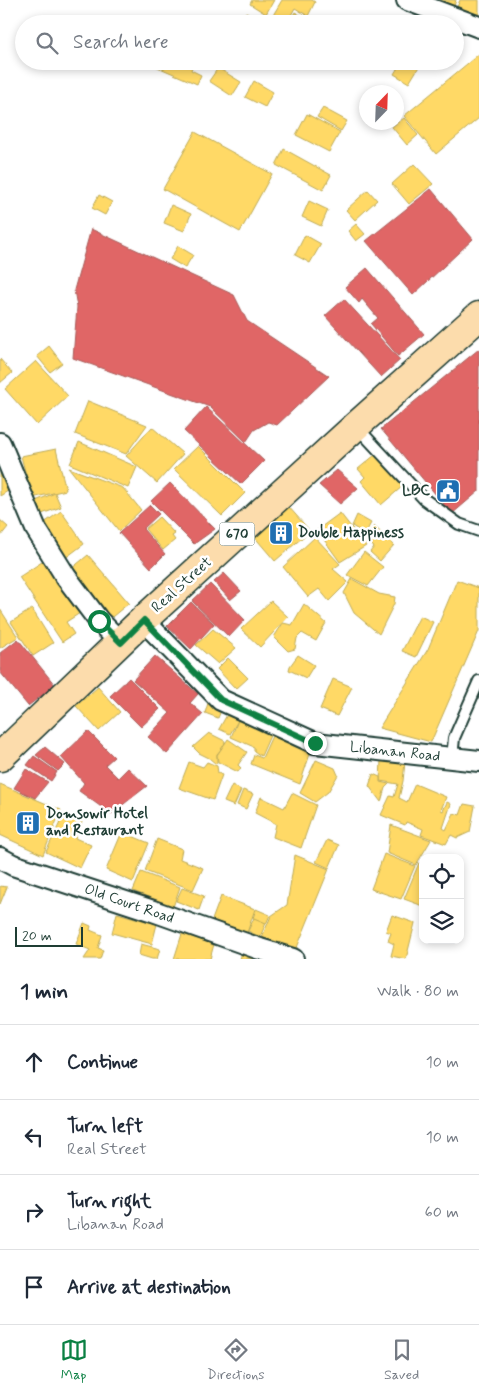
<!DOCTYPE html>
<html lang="en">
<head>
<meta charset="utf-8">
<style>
	body { margin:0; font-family:Mynerve,sans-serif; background:#f6f6f7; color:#1f2937 }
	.controls { position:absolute; right:15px; bottom:15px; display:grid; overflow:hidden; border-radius:10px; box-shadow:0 2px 8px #0003 }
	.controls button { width:45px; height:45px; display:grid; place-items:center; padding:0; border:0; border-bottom:1px solid #e0e1e3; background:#fff; color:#1f2937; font:25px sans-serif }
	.compass { position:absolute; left:359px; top:85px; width:45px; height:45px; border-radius:50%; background:#fff; box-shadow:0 2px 8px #0003; rotate:23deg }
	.scale { position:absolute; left:15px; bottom:12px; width:68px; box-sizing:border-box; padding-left:5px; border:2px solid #1f3d34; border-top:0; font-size:14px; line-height:18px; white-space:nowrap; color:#1f3d34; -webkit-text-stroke:4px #fff; paint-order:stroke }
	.stop { position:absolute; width:15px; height:15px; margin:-11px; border:4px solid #0b8043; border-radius:50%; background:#fff }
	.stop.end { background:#0b8043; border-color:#fff; box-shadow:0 1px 5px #0008 }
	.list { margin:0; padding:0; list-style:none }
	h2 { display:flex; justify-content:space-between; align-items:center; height:65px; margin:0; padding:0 20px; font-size:21px }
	h2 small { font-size:16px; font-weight:400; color:#747a83 }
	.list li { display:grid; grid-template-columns:32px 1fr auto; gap:15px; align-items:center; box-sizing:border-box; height:75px; padding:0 20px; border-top:1px solid #e0e1e3 }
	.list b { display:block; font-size:19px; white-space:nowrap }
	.list p { margin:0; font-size:16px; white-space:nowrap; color:#747a83 }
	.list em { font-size:16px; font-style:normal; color:#747a83 }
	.icon { flex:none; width:28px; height:28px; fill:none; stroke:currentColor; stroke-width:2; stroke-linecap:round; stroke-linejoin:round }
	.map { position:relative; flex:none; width:479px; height:959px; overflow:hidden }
	.search { position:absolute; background:#fff; box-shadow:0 2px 8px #0003; left:15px; right:15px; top:15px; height:55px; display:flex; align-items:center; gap:12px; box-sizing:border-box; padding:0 18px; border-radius:28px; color:#747a83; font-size:19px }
	.sheet { height:365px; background:#fff }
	nav { display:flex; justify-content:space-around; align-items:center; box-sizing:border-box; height:70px; border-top:1px solid #e0e1e3; background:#fff; font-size:14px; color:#747a83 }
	nav a { display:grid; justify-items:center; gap:2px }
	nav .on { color:#0b8043 }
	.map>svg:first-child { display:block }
</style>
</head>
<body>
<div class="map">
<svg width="479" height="959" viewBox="0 0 479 959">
	<rect width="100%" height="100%" fill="#fff"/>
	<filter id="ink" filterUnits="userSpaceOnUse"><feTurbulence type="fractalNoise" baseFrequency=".02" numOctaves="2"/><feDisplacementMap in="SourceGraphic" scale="10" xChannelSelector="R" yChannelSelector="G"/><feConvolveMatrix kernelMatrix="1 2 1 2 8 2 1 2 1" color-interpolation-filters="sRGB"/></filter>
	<g filter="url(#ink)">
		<g fill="#ffd966" stroke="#bcaa57">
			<polygon points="252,0 274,0 266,14 250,4"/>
			<polygon points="282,0 312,0 315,2 308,16 295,8 286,24 283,24 272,17"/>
			<polygon points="437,0 456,0 454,6"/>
			<polygon points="460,0 479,0 479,15 457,7"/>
			<polygon points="246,12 258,19 255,24 239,24"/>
			<polygon points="295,12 315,24 288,24"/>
			<polygon points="479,54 479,118 436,154 404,116"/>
			<polygon points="155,61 195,61 191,70 201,75 197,84 153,65"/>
			<polygon points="402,61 413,61 420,65 409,83 394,74"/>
			<polygon points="218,68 241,82 232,96 209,81"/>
			<polygon points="254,81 273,92 265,107 245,97"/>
			<polygon points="323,108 347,121 341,131 317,117"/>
			<polygon points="307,114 340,132 329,152 296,135"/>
			<polygon points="404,118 418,135 407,145 392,127"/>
			<polygon points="195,132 272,174 240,232 163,189"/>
			<polygon points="284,149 331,175 323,190 276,165"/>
			<polygon points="414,164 433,184 409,204 392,184"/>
			<polygon points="368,190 377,200 355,220 346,210"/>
			<polygon points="99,195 112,202 105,215 92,208"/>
			<polygon points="309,201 328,210 321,226 302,217"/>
			<polygon points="171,205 191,214 184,231 164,223"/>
			<polygon points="356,224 365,234 356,241 348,231"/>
			<polygon points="305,235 321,244 310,263 295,255"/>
			<polygon points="178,246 193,255 185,268 170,259"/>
			<polygon points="49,346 62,363 50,372 37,356"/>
			<polygon points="0,359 12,373 0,383"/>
			<polygon points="36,361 68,396 37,425 5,389"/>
			<polygon points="88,401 147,425 126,454 75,434"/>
			<polygon points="152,427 183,454 157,483 126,456"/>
			<polygon points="79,442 137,467 128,488 70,464"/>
			<polygon points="198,446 245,493 222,516 174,469"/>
			<polygon points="56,449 66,490 32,498 21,456"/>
			<polygon points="375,455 403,486 381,505 361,481 365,477 358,469"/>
			<polygon points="0,464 14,487 0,496"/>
			<polygon points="69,468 123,488 141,510 119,531"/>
			<polygon points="55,493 61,507 39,515 33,502"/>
			<polygon points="288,506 310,531 275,561 252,534"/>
			<polygon points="61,511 84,544 64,559 40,526"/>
			<polygon points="340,513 366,546 340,562 317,530"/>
			<polygon points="357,515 371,523 365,534 352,526"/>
			<polygon points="159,517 175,534 172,536 175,540 163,550 145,529"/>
			<polygon points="0,520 8,527 0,537"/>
			<polygon points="374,526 394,545 380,561 370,552 374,547 365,540"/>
			<polygon points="315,537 340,564 333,569 348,582 329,601 319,589 308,597 283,567"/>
			<polygon points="364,552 383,567 368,586 347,575"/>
			<polygon points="88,555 129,603 107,621 88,599 92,595 71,569"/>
			<polygon points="45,560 80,613 66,622 74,634 62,642 19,577"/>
			<polygon points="352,579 379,594 395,597 394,604 379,634 354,613 344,593"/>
			<polygon points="457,580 479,588 479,631 431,742 379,728 428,649"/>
			<polygon points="271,601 288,617 260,647 241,629"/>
			<polygon points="304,604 326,623 316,641 302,633 297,638 295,649 288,651 274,637 283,623 292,625"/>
			<polygon points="0,609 18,637 0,648"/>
			<polygon points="32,609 53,643 33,656 11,622"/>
			<polygon points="420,616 433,622 416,657 402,651"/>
			<polygon points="213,629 236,648 218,664 196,645"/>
			<polygon points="298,655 314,665 306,678 289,670 290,666"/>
			<polygon points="228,658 248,678 236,689 217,669"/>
			<polygon points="333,679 352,687 337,716 320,709"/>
			<polygon points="98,687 120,712 99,731 76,706"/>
			<polygon points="208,703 222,708 218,718 205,713"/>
			<polygon points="228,713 239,719 230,734 219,729"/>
			<polygon points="239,718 272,731 261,756 254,751 254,747 231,737"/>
			<polygon points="209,733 225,741 224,746 217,754 217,762 216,764 209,758 199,753 193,747"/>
			<polygon points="272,736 311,751 300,784 251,764 254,755 262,758"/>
			<polygon points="228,739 247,752 238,765 241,768 238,772 218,762 217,755"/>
			<polygon points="316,760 335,768 338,775 328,792 315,802 300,793"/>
			<polygon points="381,760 405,762 403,781 399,798 407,802 415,784 446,797 441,810 443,811 447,802 451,804 443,828 446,830 454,813 460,815 464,804 475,806 470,832 457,838 451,835 446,844 421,835 423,829 406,822 405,825 381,815 390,796 394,797 398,784 380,781"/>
			<polygon points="189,762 203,767 207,762 217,766 218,773 222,775 213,800 179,788"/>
			<polygon points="373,774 380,777 380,782 389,784 385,788 381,802 369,786"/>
			<polygon points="0,784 61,810 43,855 0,835"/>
			<polygon points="232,785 241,790 234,806 224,802"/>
			<polygon points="243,790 253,794 246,809 237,805"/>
			<polygon points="292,793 316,805 301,848 273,837 276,824 255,813 261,797 284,808"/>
			<polygon points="64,814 82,822 75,838 91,845 80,868 46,852"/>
			<polygon points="391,825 431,840 416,865 387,853"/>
			<polygon points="122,832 149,843 133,882 106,870"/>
			<polygon points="157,839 182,849 180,859 203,868 193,890 145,871"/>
			<polygon points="327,840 339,845 329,868 316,862"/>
			<polygon points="384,854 415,866 401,899 371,889"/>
			<polygon points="295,855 329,869 296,950 262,937 271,916 287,905"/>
			<polygon points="419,863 423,864 423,906 404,899"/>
			<polygon points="141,872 180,887 173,907 133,891"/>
			<polygon points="0,886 7,887 0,904"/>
			<polygon points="182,888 204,896 199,910 176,901"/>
			<polygon points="221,896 255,909 247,933 212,920"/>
			<polygon points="256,909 270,915 266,924 253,918"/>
			<polygon points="117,913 157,924 152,944 112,933"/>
			<polygon points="392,915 415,923 406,959 391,956 394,944 388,941 391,933 386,931"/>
			<polygon points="254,918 266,923 260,937 248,931"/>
			<polygon points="84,923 91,926 90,930 102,935 98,948 103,950 100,959 84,959 90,950 76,944"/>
			<polygon points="182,934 214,944 210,959 174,959"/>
			<polygon points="141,944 160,949 157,959 152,959 139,955"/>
			<polygon points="242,952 260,959 240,959"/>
		</g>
		<g fill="#e06666" stroke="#a65a57">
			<polygon points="431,189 473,239 413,295 366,241"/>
			<polygon points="91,229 234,295 247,321 329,376 277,425 268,422 254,430 246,442 210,407 73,358 77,307 74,290"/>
			<polygon points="367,268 424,334 398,356 371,324 378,318 362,299 359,303 345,287"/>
			<polygon points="344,299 400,360 381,377 325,316"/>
			<polygon points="479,349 479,491 452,514 381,429"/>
			<polygon points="206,407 264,461 241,484 184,431"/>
			<polygon points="337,470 358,488 340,504 319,485"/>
			<polygon points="170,483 215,529 194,544 151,501"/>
			<polygon points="150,505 159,514 143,529 165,554 151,568 119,533"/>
			<polygon points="224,573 241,591 230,600 214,582"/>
			<polygon points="210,584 245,620 229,637 192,601"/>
			<polygon points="191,602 214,624 191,649 167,626"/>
			<polygon points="18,639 55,685 28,706 0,672 0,653"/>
			<polygon points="155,656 198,694 190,703 203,714 167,754 148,737 170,713 133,680"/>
			<polygon points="129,678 160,709 141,727 110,696"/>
			<polygon points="88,731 114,757 105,765 118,778 128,768 147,786 111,814 79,791 84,783 61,757"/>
			<polygon points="45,747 65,764 58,771 36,755"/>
			<polygon points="34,756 57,772 51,781 27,765"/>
			<polygon points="26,769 48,782 35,798 14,788"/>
		</g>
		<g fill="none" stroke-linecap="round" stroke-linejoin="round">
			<defs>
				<g id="lane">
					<polyline points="356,426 424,499 459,524 479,531"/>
					<polyline points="452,758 454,738 479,681"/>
				</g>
				<g id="street">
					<polyline points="407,0 479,27"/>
					<polyline points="0,443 36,529 66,577 99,621 121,643"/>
					<polyline points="143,620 221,700 315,743 479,761"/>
					<polyline points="0,858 13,865 153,911 260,949 293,959"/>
				</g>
				<polyline id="primary" points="0,757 143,620 356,426 479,316"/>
			</defs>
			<use href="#lane" stroke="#1f3d34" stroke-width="14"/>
			<use href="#street" stroke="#1f3d34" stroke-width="24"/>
			<use href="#primary" stroke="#1f3d34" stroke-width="31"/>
			<use href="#lane" stroke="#fff" stroke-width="10"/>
			<use href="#street" stroke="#fff" stroke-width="20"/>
			<use href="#primary" stroke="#fcdcac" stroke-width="28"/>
		</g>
	</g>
	<g fill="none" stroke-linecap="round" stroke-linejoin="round" filter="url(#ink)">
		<polyline stroke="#0b8043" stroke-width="6" points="99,621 121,643 144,620 221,700 315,743"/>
	</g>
	<defs>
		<symbol id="civic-square" viewBox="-11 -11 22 22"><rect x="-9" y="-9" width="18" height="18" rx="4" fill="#1f6fb2" stroke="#fff"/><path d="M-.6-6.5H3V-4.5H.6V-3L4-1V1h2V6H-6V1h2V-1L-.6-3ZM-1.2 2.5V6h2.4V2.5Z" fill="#fff"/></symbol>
		<symbol id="building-square" viewBox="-11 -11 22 22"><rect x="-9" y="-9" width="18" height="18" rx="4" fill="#1f6fb2" stroke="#fff"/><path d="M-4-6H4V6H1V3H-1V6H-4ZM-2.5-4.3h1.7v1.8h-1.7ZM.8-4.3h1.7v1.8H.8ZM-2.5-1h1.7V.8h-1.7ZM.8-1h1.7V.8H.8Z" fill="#fff"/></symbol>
	</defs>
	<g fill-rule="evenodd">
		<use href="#civic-square" x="434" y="477" width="28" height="28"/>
		<use href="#building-square" x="267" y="519" width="28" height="28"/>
		<use href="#building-square" x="14" y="809" width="28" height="28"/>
	</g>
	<g text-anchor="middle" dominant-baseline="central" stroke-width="5" stroke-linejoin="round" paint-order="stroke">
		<rect fill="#fff" stroke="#627771" stroke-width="1" x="219.5" y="522.5" width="35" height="23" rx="4"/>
		<g font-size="14" font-weight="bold" fill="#1f3d34">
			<text x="237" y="534">670</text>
		</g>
		<g font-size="15" font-weight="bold" fill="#1f3d34" stroke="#fff" text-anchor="start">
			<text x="430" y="491" text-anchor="end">LBC</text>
			<text x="298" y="533">Double Happiness</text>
			<text x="46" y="814">Domsowir Hotel<tspan x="46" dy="17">and Restaurant</tspan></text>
		</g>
		<g font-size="15" fill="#1f3d34" stroke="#fff">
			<text transform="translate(182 585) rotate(-42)">Real Street</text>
			<text transform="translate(395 752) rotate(6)">Libanan Road</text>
			<text transform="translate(129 904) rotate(19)">Old Court Road</text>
		</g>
	</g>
</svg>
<div class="controls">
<button><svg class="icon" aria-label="locate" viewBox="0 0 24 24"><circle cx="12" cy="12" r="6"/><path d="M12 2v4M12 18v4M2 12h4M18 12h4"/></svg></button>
<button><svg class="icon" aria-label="layers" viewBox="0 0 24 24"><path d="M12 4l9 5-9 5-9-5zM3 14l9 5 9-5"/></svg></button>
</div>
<svg class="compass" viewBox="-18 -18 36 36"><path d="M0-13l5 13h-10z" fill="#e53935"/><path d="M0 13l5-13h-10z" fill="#747a83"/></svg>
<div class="scale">20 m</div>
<div class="stop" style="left:99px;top:621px"></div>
<div class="stop end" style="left:315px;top:743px"></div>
<div class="search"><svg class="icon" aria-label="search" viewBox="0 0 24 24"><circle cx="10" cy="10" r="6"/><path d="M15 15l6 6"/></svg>Search here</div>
</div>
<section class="sheet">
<h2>1 min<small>Walk · 80 m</small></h2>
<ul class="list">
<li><svg class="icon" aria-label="ahead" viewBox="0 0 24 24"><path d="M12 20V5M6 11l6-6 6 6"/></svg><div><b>Continue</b></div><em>10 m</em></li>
<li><svg class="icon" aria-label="left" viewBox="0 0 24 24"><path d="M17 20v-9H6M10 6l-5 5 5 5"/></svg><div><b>Turn left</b><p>Real Street</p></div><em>10 m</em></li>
<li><svg class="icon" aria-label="right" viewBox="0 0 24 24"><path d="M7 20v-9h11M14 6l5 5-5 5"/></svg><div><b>Turn right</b><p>Libanan Road</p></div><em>60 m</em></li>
<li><svg class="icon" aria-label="arrive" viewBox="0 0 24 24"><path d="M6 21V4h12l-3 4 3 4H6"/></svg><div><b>Arrive at destination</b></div></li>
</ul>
</section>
<nav>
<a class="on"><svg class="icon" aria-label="map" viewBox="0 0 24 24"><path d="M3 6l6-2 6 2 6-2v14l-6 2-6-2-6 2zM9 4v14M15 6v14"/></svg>Map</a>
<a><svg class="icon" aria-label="directions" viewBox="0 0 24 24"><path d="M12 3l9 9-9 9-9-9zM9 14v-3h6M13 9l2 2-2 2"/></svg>Directions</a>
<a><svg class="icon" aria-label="saved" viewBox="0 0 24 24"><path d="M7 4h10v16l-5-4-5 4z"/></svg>Saved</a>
</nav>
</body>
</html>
